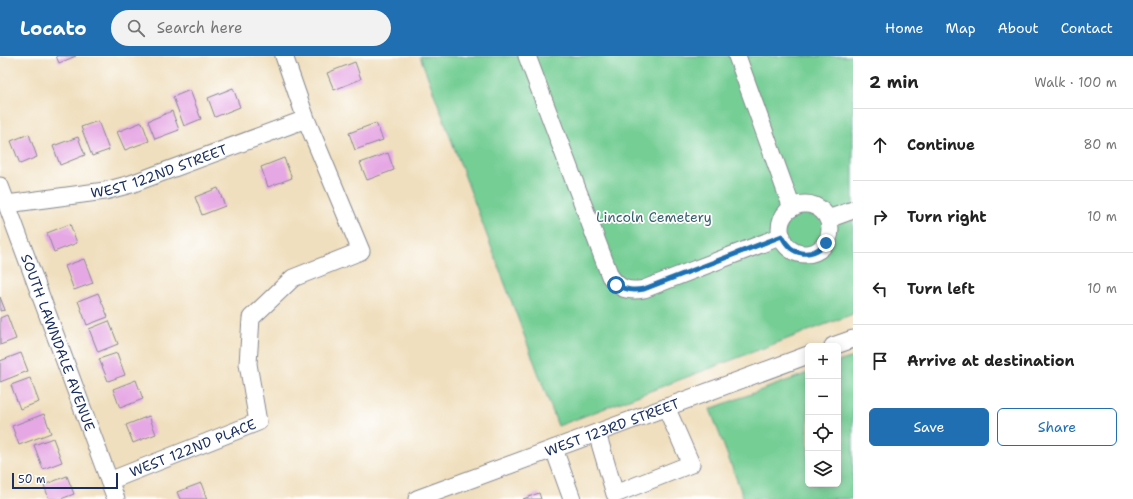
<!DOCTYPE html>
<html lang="en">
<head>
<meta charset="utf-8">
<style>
	body { margin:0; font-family:"Shantell Sans",sans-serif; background:#f2f2f2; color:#222 }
	.controls { position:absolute; right:12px; bottom:12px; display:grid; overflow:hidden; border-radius:6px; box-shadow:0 2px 10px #0003 }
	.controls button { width:36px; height:36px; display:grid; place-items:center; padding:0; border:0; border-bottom:1px solid #e0e0e0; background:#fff; color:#222; font:20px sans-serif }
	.scale { position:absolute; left:12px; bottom:10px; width:106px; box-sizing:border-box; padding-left:4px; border:2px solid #1b2f5e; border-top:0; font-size:11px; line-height:14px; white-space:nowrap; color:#1b2f5e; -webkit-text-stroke:3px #fff; paint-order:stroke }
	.stop { position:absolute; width:12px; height:12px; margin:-9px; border:3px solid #1f6fb2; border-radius:50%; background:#fff }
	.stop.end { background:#1f6fb2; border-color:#fff; box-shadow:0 1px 4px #0008 }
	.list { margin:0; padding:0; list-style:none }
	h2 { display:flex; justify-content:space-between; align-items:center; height:52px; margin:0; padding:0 16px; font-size:17px }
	h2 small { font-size:13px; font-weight:400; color:#767676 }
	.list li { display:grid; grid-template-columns:26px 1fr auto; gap:12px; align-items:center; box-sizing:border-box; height:72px; padding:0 16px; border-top:1px solid #e0e0e0 }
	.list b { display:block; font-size:15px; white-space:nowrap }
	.list em { font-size:13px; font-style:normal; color:#767676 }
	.actions { display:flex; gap:8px; padding:12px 16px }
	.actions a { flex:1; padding:9px 0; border:1px solid #1f6fb2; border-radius:6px; text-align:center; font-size:14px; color:#1f6fb2 }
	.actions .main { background:#1f6fb2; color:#fff }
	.icon { flex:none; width:22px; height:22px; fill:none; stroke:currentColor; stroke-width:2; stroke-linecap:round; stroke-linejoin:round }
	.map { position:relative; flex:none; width:853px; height:443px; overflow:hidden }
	header { display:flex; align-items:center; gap:24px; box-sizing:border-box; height:56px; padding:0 20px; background:#1f6fb2; color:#fff }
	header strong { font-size:19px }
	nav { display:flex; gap:22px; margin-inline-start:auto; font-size:14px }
	.search { width:280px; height:36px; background:#f2f2f2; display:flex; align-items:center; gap:10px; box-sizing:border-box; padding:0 14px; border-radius:22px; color:#767676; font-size:15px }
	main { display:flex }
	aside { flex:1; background:#fff }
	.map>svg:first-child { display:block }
</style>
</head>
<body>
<header>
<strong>Locato</strong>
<div class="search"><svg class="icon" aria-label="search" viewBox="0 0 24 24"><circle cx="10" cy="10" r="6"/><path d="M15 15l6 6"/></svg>Search here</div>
<nav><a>Home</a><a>Map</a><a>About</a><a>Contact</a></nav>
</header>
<main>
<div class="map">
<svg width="853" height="443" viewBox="0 0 853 443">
	<rect width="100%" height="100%" fill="#fff"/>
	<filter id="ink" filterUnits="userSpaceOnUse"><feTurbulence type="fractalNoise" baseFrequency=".025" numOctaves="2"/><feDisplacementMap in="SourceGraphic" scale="8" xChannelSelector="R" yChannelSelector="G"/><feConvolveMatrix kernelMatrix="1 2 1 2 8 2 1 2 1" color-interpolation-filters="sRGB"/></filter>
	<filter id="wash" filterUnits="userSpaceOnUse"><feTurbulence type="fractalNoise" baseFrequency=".012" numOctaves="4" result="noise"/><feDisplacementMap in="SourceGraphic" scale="16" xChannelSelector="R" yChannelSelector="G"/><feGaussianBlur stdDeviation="0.9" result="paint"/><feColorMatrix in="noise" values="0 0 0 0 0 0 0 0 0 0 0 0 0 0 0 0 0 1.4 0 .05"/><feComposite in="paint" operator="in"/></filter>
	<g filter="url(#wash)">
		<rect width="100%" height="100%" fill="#f0dfbe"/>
		<g fill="#75ce94" stroke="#487e79">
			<polygon points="420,0 853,0 853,258 558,370"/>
			<polygon points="853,301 853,443 744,443 710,353 808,317 808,428 838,428 838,306"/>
		</g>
		<g id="blocks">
			<g fill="#e6a8e4">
				<polygon points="56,0 76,0 59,7"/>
				<polygon points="355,6 361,23 334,34 327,17"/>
				<polygon points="233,32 240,51 215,61 208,42"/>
				<polygon points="190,34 201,63 184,70 173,41"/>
				<polygon points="172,55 179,74 155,83 148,65"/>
				<polygon points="98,65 109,94 92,100 81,71"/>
				<polygon points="142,66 149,85 125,94 117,76"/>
				<polygon points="376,67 383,84 355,94 349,77"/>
				<polygon points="29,78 37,101 20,108 11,85"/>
				<polygon points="78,81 85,99 60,109 53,90"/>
				<polygon points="388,97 394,114 367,124 360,107"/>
				<polygon points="284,102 292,122 268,131 261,111"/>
				<polygon points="218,132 225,150 202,159 195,141"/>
				<polygon points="70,168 77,187 54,196 47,177"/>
				<polygon points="84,203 93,227 74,234 65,210"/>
				<polygon points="98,237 108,261 87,269 78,245"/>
				<polygon points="0,241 5,254 0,255"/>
				<polygon points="7,259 16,283 0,289 0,262"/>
				<polygon points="109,265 118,288 98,296 89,273"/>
				<polygon points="21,297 28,315 0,326 0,305"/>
				<polygon points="117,297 125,319 108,325 99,303"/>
				<polygon points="30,322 39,346 20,353 11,329"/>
				<polygon points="136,324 143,343 120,352 113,333"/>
				<polygon points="44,358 51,377 19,389 12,370"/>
				<polygon points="149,360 156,378 133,387 126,369"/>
				<polygon points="53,382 62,406 43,413 34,389"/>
				<polygon points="67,420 74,438 61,443 49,443 44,429"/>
				<polygon points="201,427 207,443 180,443 177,436"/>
				<polygon points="539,437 541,443 523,443"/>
			</g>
		</g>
	</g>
	<g filter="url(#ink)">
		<use href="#blocks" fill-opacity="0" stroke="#86878e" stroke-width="1"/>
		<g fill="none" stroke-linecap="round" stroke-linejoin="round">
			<defs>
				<g id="minor">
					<path d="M527 0 610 220C619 233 628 236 644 233L782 180"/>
					<polyline points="737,0 792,152"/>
					<path id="s1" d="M0 130 116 443"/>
					<path id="s2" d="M7 148 105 135 131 128 306 63"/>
					<circle cx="805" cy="173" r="25"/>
					<polyline points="828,163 853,154"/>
					<polyline points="833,290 853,283"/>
					<polyline points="597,377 615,438 691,408 666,351"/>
					<polyline points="554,393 572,443"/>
					<path id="s3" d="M109 425 258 366 248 308 251 262 293 222 361 195 306 63 284 0"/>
					<path id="s4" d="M417 443 808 299"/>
				</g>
			</defs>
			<use href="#minor" stroke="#86878e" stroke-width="19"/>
			<use href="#minor" stroke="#fff" stroke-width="17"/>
		</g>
	</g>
	<g fill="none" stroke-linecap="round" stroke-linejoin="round" filter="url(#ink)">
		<path stroke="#1f6fb2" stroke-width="5" d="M616 229C626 234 633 235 644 233L782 180C791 200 811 203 826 187"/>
	</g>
	<g text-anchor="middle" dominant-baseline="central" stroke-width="3.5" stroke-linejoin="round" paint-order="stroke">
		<g font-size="14" fill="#1b2f5e" stroke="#fff">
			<text stroke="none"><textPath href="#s2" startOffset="156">WEST 122ND STREET</textPath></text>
			<text stroke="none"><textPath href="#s1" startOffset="167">SOUTH LAWNDALE AVENUE</textPath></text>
			<text stroke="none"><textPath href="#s4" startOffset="208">WEST 123RD STREET</textPath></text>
			<text stroke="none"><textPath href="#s3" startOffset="90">WEST 122ND PLACE</textPath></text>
		</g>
		<g font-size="14" fill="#365f6e" stroke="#fff">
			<text x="654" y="161">Lincoln Cemetery</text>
		</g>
	</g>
</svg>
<div class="controls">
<button>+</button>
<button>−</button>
<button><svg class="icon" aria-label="locate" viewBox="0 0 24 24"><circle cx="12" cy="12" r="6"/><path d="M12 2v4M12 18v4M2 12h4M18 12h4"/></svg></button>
<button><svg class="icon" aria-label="layers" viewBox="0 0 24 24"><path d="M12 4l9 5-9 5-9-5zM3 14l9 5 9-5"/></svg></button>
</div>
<div class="scale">50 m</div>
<div class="stop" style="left:616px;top:229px"></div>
<div class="stop end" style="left:826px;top:187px"></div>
</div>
<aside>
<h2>2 min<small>Walk · 100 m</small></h2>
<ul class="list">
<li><svg class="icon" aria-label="ahead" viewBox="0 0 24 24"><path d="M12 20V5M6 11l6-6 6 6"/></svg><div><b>Continue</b></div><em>80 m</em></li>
<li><svg class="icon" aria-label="right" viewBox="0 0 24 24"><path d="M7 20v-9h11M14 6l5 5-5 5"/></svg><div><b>Turn right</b></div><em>10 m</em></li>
<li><svg class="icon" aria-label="left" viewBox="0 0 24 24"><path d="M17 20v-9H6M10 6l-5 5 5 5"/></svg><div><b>Turn left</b></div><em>10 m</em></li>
<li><svg class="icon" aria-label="arrive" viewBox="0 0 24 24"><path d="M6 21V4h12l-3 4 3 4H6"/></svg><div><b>Arrive at destination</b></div></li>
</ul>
<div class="actions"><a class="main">Save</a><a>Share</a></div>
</aside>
</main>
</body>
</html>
